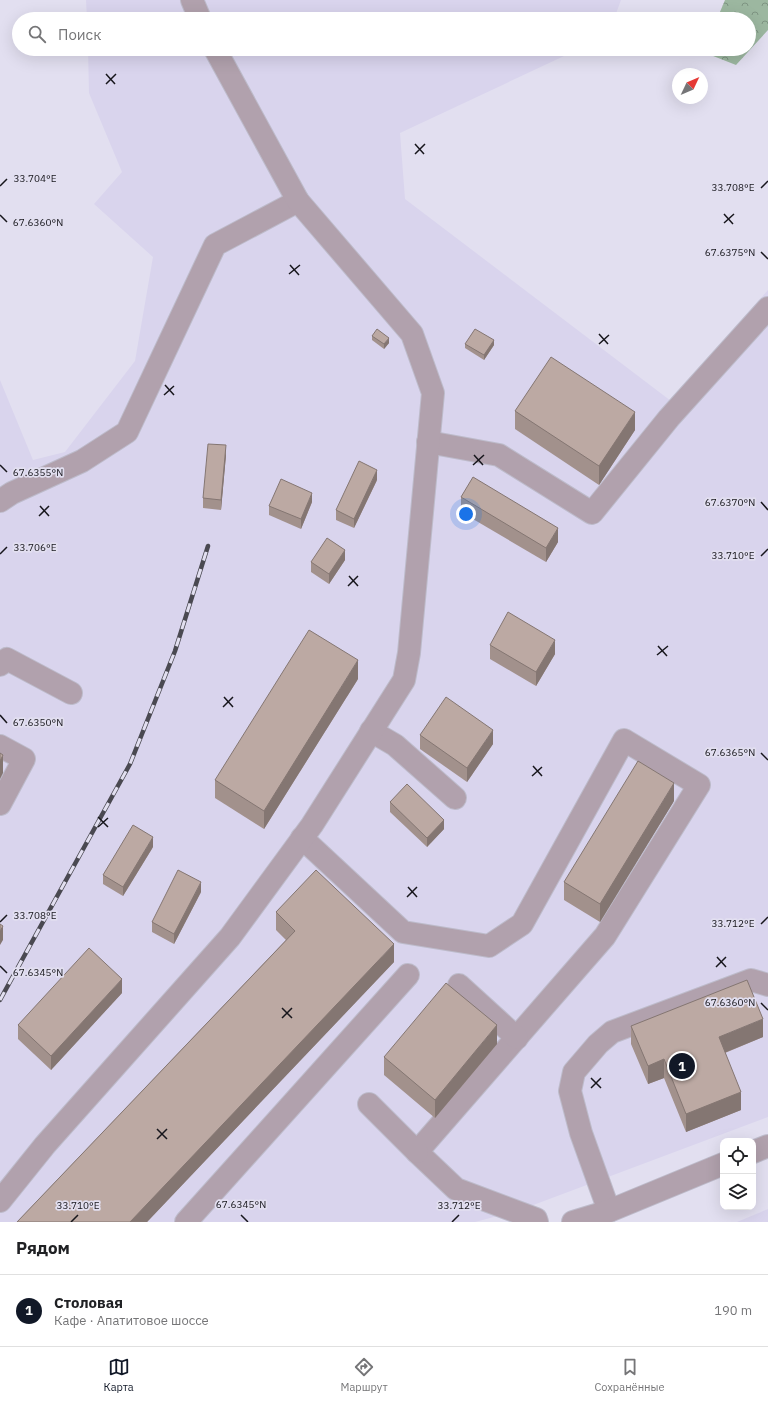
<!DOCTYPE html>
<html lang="ru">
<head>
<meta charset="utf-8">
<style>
	body { margin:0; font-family:"IBM Plex Sans",sans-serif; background:#f2f2f2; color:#202124 }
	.controls { position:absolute; right:12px; bottom:12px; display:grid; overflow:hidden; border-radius:8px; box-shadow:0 4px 16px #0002 }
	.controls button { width:36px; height:36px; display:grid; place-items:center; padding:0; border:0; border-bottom:1px solid #e0e0e0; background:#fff; color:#202124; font:20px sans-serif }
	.compass { position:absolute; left:672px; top:68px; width:36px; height:36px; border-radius:50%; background:#fff; box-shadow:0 4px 16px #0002; rotate:46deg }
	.you { position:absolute; left:466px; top:514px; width:14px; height:14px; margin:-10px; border:3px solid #fff; border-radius:50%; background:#1a73e8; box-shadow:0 0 0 6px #1a73e833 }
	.badge { display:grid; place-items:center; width:26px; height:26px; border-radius:50%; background:#111827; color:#fff; font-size:13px; font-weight:700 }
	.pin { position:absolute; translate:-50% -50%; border:2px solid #fff; box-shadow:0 1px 4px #0006 }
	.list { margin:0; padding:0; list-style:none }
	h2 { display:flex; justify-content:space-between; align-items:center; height:52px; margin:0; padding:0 16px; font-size:17px }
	h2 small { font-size:13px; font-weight:400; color:#757577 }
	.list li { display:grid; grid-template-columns:26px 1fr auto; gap:12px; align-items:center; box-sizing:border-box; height:72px; padding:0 16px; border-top:1px solid #e0e0e0 }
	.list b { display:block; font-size:15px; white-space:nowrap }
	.list p { margin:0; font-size:13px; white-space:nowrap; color:#757577 }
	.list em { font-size:13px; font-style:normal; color:#757577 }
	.icon { flex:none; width:22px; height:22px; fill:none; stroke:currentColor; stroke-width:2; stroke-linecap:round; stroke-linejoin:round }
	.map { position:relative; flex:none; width:768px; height:1222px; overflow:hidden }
	.search { position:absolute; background:#fff; box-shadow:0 4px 16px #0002; left:12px; right:12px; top:12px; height:44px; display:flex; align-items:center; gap:10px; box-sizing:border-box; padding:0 14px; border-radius:22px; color:#757577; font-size:15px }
	.sheet { height:124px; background:#fff }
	nav { display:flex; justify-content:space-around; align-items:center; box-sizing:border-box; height:56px; border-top:1px solid #e0e0e0; background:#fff; font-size:11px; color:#757577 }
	nav a { display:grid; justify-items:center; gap:2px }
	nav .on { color:#111827 }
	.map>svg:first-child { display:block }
</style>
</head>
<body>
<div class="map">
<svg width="768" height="1222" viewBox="0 0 768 1222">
	<defs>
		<pattern id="forest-crowns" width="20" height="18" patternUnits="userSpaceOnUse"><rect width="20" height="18" fill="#9cb7a0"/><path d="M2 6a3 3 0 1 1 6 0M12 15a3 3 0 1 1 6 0" fill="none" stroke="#7e9482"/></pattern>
	</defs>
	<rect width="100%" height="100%" fill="#e2dff0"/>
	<g fill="#d9d4ed">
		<polygon points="86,0 621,0 614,19 87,19"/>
		<polygon points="88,49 579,49 400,133 405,199 671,401 768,290 768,1117 520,1210 475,1222 0,1222 0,380 33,460 65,452 135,361 153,257 94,204 122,172 89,93"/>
		<polygon points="768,1209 768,1222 737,1222"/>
	</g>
	<polygon fill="url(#forest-crowns)" points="725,0 768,0 768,30 736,65 703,52 705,49 749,49 749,19 717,19"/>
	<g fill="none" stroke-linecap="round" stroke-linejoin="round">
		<defs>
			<g id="minor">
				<polyline points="192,0 200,19"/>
				<polyline points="428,442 499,455 592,513 669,418 768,308"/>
				<polyline points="0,501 12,493 82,461 127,432 215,245 298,201"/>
				<polyline points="0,665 7,659 71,693"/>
				<polyline points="371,731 395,745 455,798"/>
				<polyline points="0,746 24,759 0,804"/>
				<polyline points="302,838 403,932 489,946 522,924 624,740 699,785 605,936 417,1152 456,1189 536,1219 537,1222"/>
				<polyline points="459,985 517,1038"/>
				<polyline points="369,1104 417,1152"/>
				<polyline points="753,1152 768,1146"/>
				<polyline points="0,1201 45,1145 230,937 312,825 404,680 409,653 433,393 412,334 298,201 215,49"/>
				<polyline points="609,1211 581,1133 570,1091 574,1072 598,1044 612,1032 751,980 768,985"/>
				<polyline points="186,1222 408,975"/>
				<polyline points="573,1222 609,1211 723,1164"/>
			</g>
		</defs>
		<use href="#minor" stroke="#bdbbca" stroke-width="24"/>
		<use href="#minor" stroke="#b1a1ad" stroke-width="22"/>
		<defs>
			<polyline id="rail" points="0,1000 130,764 175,651 208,546"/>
		</defs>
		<use href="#rail" stroke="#4a4951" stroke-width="4.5"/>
		<use href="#rail" stroke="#e2dff0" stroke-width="3" stroke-dasharray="9" stroke-linecap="butt"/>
	</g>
	<g fill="#a2918c">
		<polygon points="372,336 389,343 384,349 372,340"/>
		<polygon points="465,344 494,345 484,360 465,348"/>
		<polygon points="515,411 635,430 599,485 515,429"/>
		<polygon points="226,455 221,510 203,508 203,498"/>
		<polygon points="377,480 354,528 336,520 336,510"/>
		<polygon points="461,497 558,542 546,562 461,512"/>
		<polygon points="312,502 301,529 269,515 269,506"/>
		<polygon points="345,560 329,584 311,572 311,562"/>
		<polygon points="490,645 555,654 536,686 490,659"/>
		<polygon points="358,679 264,829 215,798 215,780"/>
		<polygon points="420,735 493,744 467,782 420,749"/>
		<polygon points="674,801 600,922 564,900 564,882"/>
		<polygon points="390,802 444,829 427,847 390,812"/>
		<polygon points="153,847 123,896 103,884 103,875"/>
		<polygon points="201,892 174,944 152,932 152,922"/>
		<polygon points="276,912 394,962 147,1222 17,1222 286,940 276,930"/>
		<polygon points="122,993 51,1070 18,1039 18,1025"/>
		<polygon points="631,1026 763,1037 725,1053 741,1110 686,1132 664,1078 648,1084 631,1044"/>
		<polygon points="497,1044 435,1118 384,1075 384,1057"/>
	</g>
	<g fill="#847672">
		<polygon points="389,338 389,343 384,349 384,344"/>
		<polygon points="494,340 494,345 484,360 484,355"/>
		<polygon points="635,412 635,430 599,485 599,466"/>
		<polygon points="226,445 226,455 221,510 221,500"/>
		<polygon points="377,470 377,480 354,528 354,519"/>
		<polygon points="312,493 312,502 301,529 301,519"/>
		<polygon points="558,528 558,542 546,562 546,548"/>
		<polygon points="345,550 345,560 329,584 329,574"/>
		<polygon points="555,640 555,654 536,686 536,672"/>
		<polygon points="358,660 358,679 264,829 264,811"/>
		<polygon points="493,730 493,744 467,782 467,768"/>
		<polygon points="3,755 3,773 0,779 0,761"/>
		<polygon points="674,783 674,801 600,922 600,904"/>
		<polygon points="444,820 444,829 427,847 427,838"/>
		<polygon points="153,837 153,847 123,896 123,887"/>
		<polygon points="201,882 201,892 174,944 174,934"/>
		<polygon points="3,926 3,940 0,945 0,931"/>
		<polygon points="394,944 394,962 147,1222 130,1222"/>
		<polygon points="122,979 122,993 51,1070 51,1056"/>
		<polygon points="763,1019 763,1037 719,1055 719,1037"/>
		<polygon points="497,1025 497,1044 435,1118 435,1100"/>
		<polygon points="664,1059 664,1078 648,1084 648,1066"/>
		<polygon points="741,1092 741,1110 686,1132 686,1114"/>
	</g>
	<g fill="#bca9a3" stroke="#847672">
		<polygon points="377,329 389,338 384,344 372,336"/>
		<polygon points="475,329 494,340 484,355 465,344"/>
		<polygon points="551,357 635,412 599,466 515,411"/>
		<polygon points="208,444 226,445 221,500 203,498"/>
		<polygon points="359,461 377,470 354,519 336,510"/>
		<polygon points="473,477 558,528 546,548 461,497"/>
		<polygon points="281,479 312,493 301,519 269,506"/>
		<polygon points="327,538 345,550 329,574 311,562"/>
		<polygon points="508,612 555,640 536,672 490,645"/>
		<polygon points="309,630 358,660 264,811 215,780"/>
		<polygon points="446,697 493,730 467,768 420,735"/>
		<polygon points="0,753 3,755 0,761"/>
		<polygon points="638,761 674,783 600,904 564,882"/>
		<polygon points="407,784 444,820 427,838 390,802"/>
		<polygon points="133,825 153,837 123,887 103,875"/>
		<polygon points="178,870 201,882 174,934 152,922"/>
		<polygon points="316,870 394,944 130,1222 17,1222 295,931 276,912"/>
		<polygon points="0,924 3,926 0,931"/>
		<polygon points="89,948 122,979 51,1056 18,1025"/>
		<polygon points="747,980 763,1019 719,1037 741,1092 686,1114 664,1059 648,1066 631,1026"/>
		<polygon points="446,983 497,1025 435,1100 384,1057"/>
	</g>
	<path fill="none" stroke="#17161c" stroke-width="1.5" d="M106 74 115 84M106 84 116 74M415 144 424 154M415 154 425 144M0 186 7 179M761 188 768 181M724 214 733 224M0 215 7 222M724 223 734 214M761 252 768 259M290 265 299 275M289 274 300 265M599 334 608 344M599 344 609 335M165 385 174 395M164 395 174 386M474 455 483 465M0 465 7 472M473 465 484 455M761 502 768 510M40 506 49 516M39 516 49 506M0 554 7 547M761 556 768 549M349 576 358 586M348 586 358 576M658 646 667 656M657 655 668 646M224 697 233 707M223 707 233 697M0 715 7 723M761 753 768 760M533 766 542 776M532 776 542 767M98 817 108 827M98 827 108 818M408 887 417 897M407 897 417 887M0 922 7 915M761 924 768 917M717 957 726 967M0 966 7 973M716 967 726 957M761 1003 768 1010M282 1008 292 1018M282 1018 292 1008M591 1078 601 1088M591 1088 601 1078M157 1129 167 1139M157 1139 167 1129M241 1215 248 1222M71 1222 78 1215M452 1222 459 1215"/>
	<g font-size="10" text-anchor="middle" fill="#17161c" stroke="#e2dff0" stroke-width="3.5" stroke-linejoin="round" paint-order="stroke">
		<text x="35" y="182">33.704°E</text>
		<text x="733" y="191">33.708°E</text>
		<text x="38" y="226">67.6360°N</text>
		<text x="730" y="256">67.6375°N</text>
		<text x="38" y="476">67.6355°N</text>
		<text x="730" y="506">67.6370°N</text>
		<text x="35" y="551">33.706°E</text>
		<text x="733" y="559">33.710°E</text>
		<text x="38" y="726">67.6350°N</text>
		<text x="730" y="756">67.6365°N</text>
		<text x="35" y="919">33.708°E</text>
		<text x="733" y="927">33.712°E</text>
		<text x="38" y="976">67.6345°N</text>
		<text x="730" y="1006">67.6360°N</text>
		<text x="241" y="1208">67.6345°N</text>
		<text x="78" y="1209">33.710°E</text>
		<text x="459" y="1209">33.712°E</text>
	</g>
</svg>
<div class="controls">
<button><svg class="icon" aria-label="locate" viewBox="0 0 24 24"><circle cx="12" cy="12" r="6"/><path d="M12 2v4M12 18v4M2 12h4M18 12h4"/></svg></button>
<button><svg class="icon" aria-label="layers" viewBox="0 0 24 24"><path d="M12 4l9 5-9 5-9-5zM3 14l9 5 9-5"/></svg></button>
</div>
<svg class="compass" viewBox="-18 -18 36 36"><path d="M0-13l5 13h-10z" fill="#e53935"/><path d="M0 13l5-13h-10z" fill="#757577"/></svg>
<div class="you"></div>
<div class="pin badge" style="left:682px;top:1066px">1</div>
<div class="search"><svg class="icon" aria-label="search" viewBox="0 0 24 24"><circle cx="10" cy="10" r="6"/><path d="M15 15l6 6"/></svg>Поиск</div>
</div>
<section class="sheet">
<h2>Рядом<small></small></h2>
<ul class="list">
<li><span class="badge">1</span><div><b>Столовая</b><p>Кафе · Апатитовое шоссе</p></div><em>190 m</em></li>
</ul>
</section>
<nav>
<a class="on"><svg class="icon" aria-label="map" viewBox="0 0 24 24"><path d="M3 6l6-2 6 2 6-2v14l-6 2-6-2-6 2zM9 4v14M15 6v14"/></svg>Карта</a>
<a><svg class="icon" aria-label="directions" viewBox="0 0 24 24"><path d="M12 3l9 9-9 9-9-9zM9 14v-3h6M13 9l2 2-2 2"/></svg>Маршрут</a>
<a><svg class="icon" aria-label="saved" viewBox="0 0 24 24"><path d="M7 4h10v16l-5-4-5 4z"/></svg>Сохранённые</a>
</nav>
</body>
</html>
